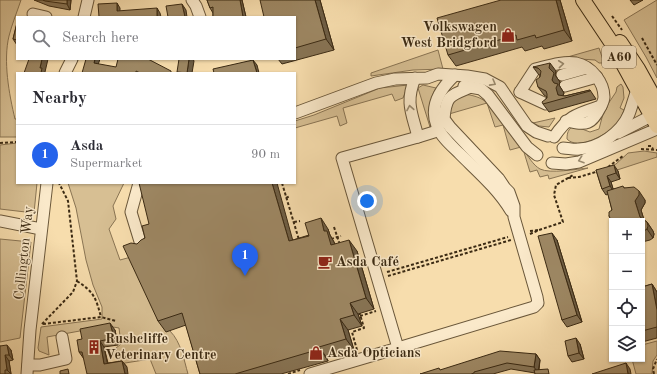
<!DOCTYPE html>
<html lang="en">
<head>
<meta charset="utf-8">
<style>
	body { margin:0; font-family:"Old Standard TT",serif; background:#f2f2f3; color:#2b2b33 }
	.controls { position:absolute; right:12px; bottom:12px; display:grid; overflow:hidden; border-radius:0px; box-shadow:0 1px 3px #0004 }
	.controls button { width:36px; height:36px; display:grid; place-items:center; padding:0; border:0; border-bottom:1px solid #e1e1e2; background:#fff; color:#2b2b33; font:20px sans-serif }
	.you { position:absolute; left:367px; top:201px; width:14px; height:14px; margin:-10px; border:3px solid #fff; border-radius:50%; background:#1a73e8; box-shadow:0 0 0 6px #1a73e833 }
	.badge { display:grid; place-items:center; width:26px; height:26px; border-radius:50%; background:#2563eb; color:#fff; font-size:13px; font-weight:700 }
	.pin { position:absolute; translate:-50% -33px; filter:drop-shadow(0 1px 2px #0008) }
	.pin::after { content:''; position:absolute; top:21px; width:14px; height:12px; background:inherit; clip-path:polygon(0 0,100% 0,50% 100%) }
	.list { margin:0; padding:0; list-style:none }
	h2 { display:flex; justify-content:space-between; align-items:center; height:52px; margin:0; padding:0 16px; font-size:17px }
	h2 small { font-size:13px; font-weight:400; color:#7c7c81 }
	.list li { display:grid; grid-template-columns:26px 1fr auto; gap:12px; align-items:center; box-sizing:border-box; height:60px; padding:0 16px; border-top:1px solid #e1e1e2 }
	.list b { display:block; font-size:15px; white-space:nowrap }
	.list p { margin:0; font-size:13px; white-space:nowrap; color:#7c7c81 }
	.list em { font-size:13px; font-style:normal; color:#7c7c81 }
	.icon { flex:none; width:22px; height:22px; fill:none; stroke:currentColor; stroke-width:2; stroke-linecap:round; stroke-linejoin:round }
	.map { position:relative; flex:none; width:657px; height:374px; overflow:hidden }
	.search { position:absolute; background:#fff; box-shadow:0 1px 3px #0004; left:16px; top:16px; width:280px; height:44px; display:flex; align-items:center; gap:10px; box-sizing:border-box; padding:0 14px; border-radius:0px; color:#7c7c81; font-size:15px }
	.panel { position:absolute; background:#fff; box-shadow:0 1px 3px #0004; left:16px; top:72px; width:280px; height:112px; border-radius:0px }
	.map>svg:first-child { display:block }
</style>
</head>
<body>
<div class="map">
<svg width="657" height="374" viewBox="0 0 657 374">
	<rect width="100%" height="100%" fill="#f7ddad"/>
	<filter id="stains"><feTurbulence type="fractalNoise" baseFrequency=".005" numOctaves="4"/><feColorMatrix values="0 0 0 0 .2 0 0 0 0 .09 0 0 0 0 .02 0 0 0 .5 -.17"/></filter>
	<radialGradient id="worn" r=".72"><stop offset=".6" stop-color="#630" stop-opacity="0"/><stop offset="1" stop-color="#630" stop-opacity=".3"/></radialGradient>
	<g fill="#d7bf93" stroke="#897453">
		<path d="M0 0H21C17 12 12 24 9 36 3 61 9 94 15 119H17V137H0Z"/>
		<polygon points="657,0 657,78 646,57 624,20"/>
		<polygon points="599,48 604,63 599,63 595,60 564,58"/>
		<polygon points="438,50 443,69 413,70 371,76 371,73"/>
		<path d="M621 84 623 87 624 98 620 108 624 110C622 115 621 119 617 124 608 134 578 151 567 139 567 133 568 129 574 126L590 132 599 129 604 110 616 92 617 87Z"/>
		<polygon points="408,85 403,98 395,101 392,94 343,108 347,123 340,126 337,116 295,128 295,121 314,115 380,88"/>
		<path d="M423 85 436 88C433 93 431 98 431 104 431 111 433 120 430 127L418 88Z"/>
		<path d="M463 94C472 95 481 97 487 103L521 147 510 150 503 125 495 127 487 103 449 114 452 122 448 121C444 107 452 101 463 94Z"/>
		<polygon points="555,118 549,127 539,126 533,123"/>
		<polygon points="17,143 17,183 37,183 34,213 0,209 0,145"/>
		<path d="M523 149C528 156 533 165 540 169 550 174 577 169 588 168L549 179 548 175 540 177 537 170 530 172Z"/>
		<polygon points="644,151 657,153 657,157 608,173 606,168 616,164 628,153"/>
		<path d="M68 183H124L113 206 116 219 109 229 120 260 131 257 170 331C181 342 184 360 188 374H156L150 359 119 364 116 348 121 344 119 328 107 326 47 337 49 355 39 351 38 348 41 327 102 319V307L93 285 86 260 76 208Z"/>
		<polygon points="0,239 31,242 20,338 0,342"/>
		<polygon points="657,341 657,355 653,361 652,374 636,374 632,359 642,359 642,345"/>
	</g>
	<g fill="none" stroke-linecap="round" stroke-linejoin="round">
		<defs>
			<g id="minor">
				<polyline points="192,0 196,6 200,17"/>
				<polyline points="33,14 46,17"/>
				<polyline points="84,17 88,0"/>
				<polyline points="65,73 72,59"/>
				<path d="M455 75C441 88 429 106 437 126 441 137 452 146 460 154 478 172 498 189 511 211"/>
				<polyline points="562,75 587,68"/>
				<path d="M415 78C405 103 412 113 418 137"/>
				<polyline points="464,86 481,89 488,95 527,147 537,155"/>
				<polyline points="565,86 597,77"/>
				<path d="M520 92 535 69C548 66 562 61 576 63 591 66 604 82 604 97 604 100 602 104 601 106 577 114 569 115 554 137"/>
				<polyline points="520,92 546,104"/>
				<polyline points="295,113 376,83 395,79 427,78 438,74 467,76 485,79 500,87 527,126 536,132 548,136"/>
				<path d="M566 121C587 125 591 126 601 106"/>
				<path d="M438 129 434 132 418 137 342 158 398 348 534 307 538 303 537 297 514 217V206L509 192 505 188 499 179 450 127 444 119C446 95 450 96 471 87"/>
				<polyline points="618,133 657,113"/>
				<path d="M563 148C568 148 574 150 579 149 599 148 621 133 629 114 632 106 634 98 637 90"/>
				<polyline points="552,163 566,164 579,162 657,129"/>
				<polyline points="139,183 131,212 142,248"/>
				<polyline points="0,221 41,229"/>
				<polyline points="28,365 40,365 66,359 62,337"/>
				<polyline points="27,374 30,330 47,183"/>
				<polyline points="310,374 398,348"/>
			</g>
			<g id="major">
				<polyline points="583,0 611,42 657,126"/>
				<polyline points="620,42 638,69 657,103"/>
			</g>
		</defs>
		<use href="#minor" stroke="#6a573a" stroke-width="13"/>
		<use href="#major" stroke="#3b2a13" stroke-width="16"/>
		<g stroke="#3b2a13" stroke-width="2" stroke-dasharray="3 2" stroke-linecap="butt">
			<polyline points="612,16 622,30"/>
			<polyline points="642,38 657,65"/>
			<polyline points="0,143 17,142"/>
			<polyline points="648,146 651,146 653,149"/>
			<polyline points="641,149 657,150"/>
			<polyline points="608,167 623,156"/>
			<polyline points="568,178 579,177 599,171"/>
			<polyline points="282,183 299,240"/>
			<polyline points="286,198 290,196"/>
			<polyline points="294,222 300,221"/>
			<polyline points="334,227 340,245"/>
			<polyline points="530,231 539,230"/>
			<polyline points="530,234 539,230 563,222 554,195 556,185 573,175"/>
			<polyline points="331,239 341,236"/>
			<polyline points="387,272 508,237"/>
			<polyline points="388,276 511,240"/>
			<path d="M77 281C94 292 96 298 101 317"/>
			<polyline points="360,316 376,311"/>
			<polyline points="42,324 73,292 77,281 68,201 59,183"/>
			<polyline points="43,324 101,317 116,321"/>
			<polyline points="357,350 352,332 364,328 359,311"/>
			<polyline points="288,374 300,370"/>
			<polyline points="654,374 653,369 657,359"/>
		</g>
		<use href="#minor" stroke="#fae9ca" stroke-width="11"/>
		<use href="#major" stroke="#f7ddad" stroke-width="14"/>
	</g>
	<g fill="#877455" stroke="#3b2a13">
		<polygon points="34,0 71,0 70,10 49,6"/>
		<polygon points="207,0 242,0 246,17 213,17 213,13 210,8"/>
		<polygon points="320,0 334,50 282,64 278,59 295,59 295,17"/>
		<polygon points="560,0 572,41 544,49 542,46 525,51 522,47 456,66 448,55"/>
		<polygon points="630,0 643,0 634,5"/>
		<polygon points="17,23 17,45 13,39"/>
		<polygon points="533,67 556,71 555,75 560,82 559,85 564,93 563,96 565,96 590,90 596,99 549,112 543,104 547,97 544,95 538,87 540,75 539,75"/>
		<polygon points="596,170 618,171 620,179 611,182 613,189 625,188 645,200 645,203 641,210 644,220 647,222 653,231 654,234 653,238 650,240 642,242 642,221 612,221 609,216 612,210 608,194 606,195 602,189"/>
		<polygon points="149,224 293,240 328,229 330,235 334,242 335,244 357,251 374,309 358,314 362,326 348,330 354,350 327,358 328,361 281,374 200,374 186,325 166,332 158,321 137,244 145,238"/>
		<polygon points="557,240 582,322 567,327 562,320"/>
		<polygon points="652,284 657,292 657,338 642,342 642,287"/>
		<polygon points="115,330 118,345 104,347 108,363 122,361 127,367 84,359 79,352"/>
		<polygon points="580,344 584,359 572,362 568,356"/>
		<polygon points="0,346 11,350 13,360 9,361 11,374 0,374"/>
		<polygon points="536,354 540,360 539,370 535,373 511,369 493,374 420,374"/>
	</g>
	<g fill="#6e5e45" stroke="#3b2a13">
		<polygon points="67,0 71,0 70,10 67,4"/>
		<polygon points="240,0 242,0 246,17 243,17"/>
		<polygon points="315,0 320,0 334,50 326,39"/>
		<polygon points="556,0 560,0 572,41 564,30"/>
		<polygon points="117,3 120,8 120,16 117,11"/>
		<polygon points="182,4 186,10 187,17 185,17"/>
		<polygon points="157,8 160,13 161,17 157,17"/>
		<polygon points="42,59 48,59 45,72 45,73 41,73 40,68"/>
		<polygon points="95,59 100,59 97,68 94,63"/>
		<polygon points="189,59 193,59 194,61 192,73 187,73"/>
		<polygon points="253,60 257,65 259,73 257,73"/>
		<polygon points="550,63 556,71 555,75 560,82 559,85 564,93 562,97 558,95 552,80 549,68"/>
		<polygon points="614,165 618,171 620,179 616,173"/>
		<polygon points="607,176 611,182 614,192 610,186"/>
		<polygon points="272,183 277,183 296,252 289,241"/>
		<polygon points="639,191 645,200 645,203 641,210 646,226 640,217 635,201"/>
		<polygon points="321,218 328,229 330,235 334,242 339,256 331,245 324,231"/>
		<polygon points="647,222 653,231 654,234 653,238 647,229"/>
		<polygon points="552,233 557,240 582,322 577,315"/>
		<polygon points="349,240 357,251 374,309 366,298"/>
		<polygon points="652,284 657,292 657,310"/>
		<polygon points="350,303 358,314 362,326 354,315"/>
		<polygon points="340,319 348,330 354,350 346,339"/>
		<polygon points="110,323 115,330 118,345 114,338"/>
		<polygon points="576,338 580,344 584,359 579,353"/>
		<polygon points="100,341 104,347 109,371 104,364"/>
		<polygon points="7,345 11,350 13,360 9,355"/>
		<polygon points="319,347 327,358 328,361 320,349"/>
		<polygon points="536,354 540,360 538,373 534,367"/>
		<polygon points="5,355 9,361 11,374 7,370"/>
		<polygon points="122,361 127,367 128,374 125,374"/>
		<polygon points="626,363 630,369 631,374 628,374"/>
	</g>
	<g fill="#9d8763" stroke="#3b2a13">
		<polygon points="43,0 67,0 67,4 45,1"/>
		<polygon points="207,0 240,0 243,17 213,17 213,7 210,8"/>
		<polygon points="260,0 315,0 326,39 295,48 295,17 264,17"/>
		<polygon points="501,0 556,0 564,30 536,38 535,35 517,40 516,35 448,55 437,18"/>
		<polygon points="117,3 117,11 157,8 157,17 99,17 98,4"/>
		<polygon points="182,4 185,17 168,17 166,6"/>
		<polygon points="17,23 17,40 13,39"/>
		<polygon points="29,59 42,59 40,68 42,68 41,73 24,73"/>
		<polygon points="86,59 95,59 94,63 116,67 118,59 148,59 171,71 171,73 140,73 136,71 136,73 82,73"/>
		<polygon points="179,59 189,59 187,73 177,72"/>
		<polygon points="253,60 257,73 214,73 213,69"/>
		<polygon points="550,63 549,68 554,73 552,80 554,83 558,84 556,88 558,95 565,96 590,90 590,91 543,104 542,102 547,98 547,94 546,91 538,87 536,80 540,77 541,71 538,68 533,67"/>
		<polygon points="614,165 616,173 607,176 610,186 602,189 596,170"/>
		<polygon points="139,183 272,183 289,241 309,236 305,223 321,218 324,231 327,231 331,245 349,240 366,298 350,303 354,315 340,319 346,339 319,347 320,349 235,374 200,374 182,313 158,321 123,246 131,243 137,244 141,240 145,238 142,226 149,224"/>
		<polygon points="623,186 624,188 634,187 639,191 639,195 635,201 640,217 647,222 648,226 647,229 644,231 642,231 642,221 616,221 611,220 609,216 609,212 612,210 607,191"/>
		<polygon points="552,233 577,315 562,320 538,236"/>
		<polygon points="652,284 657,310 657,327 642,331 642,287"/>
		<polygon points="110,323 114,338 100,341 104,364 122,361 125,374 87,374 82,352 79,352 77,340 82,339 80,329"/>
		<polygon points="576,338 579,353 568,356 565,341"/>
		<polygon points="7,345 9,355 5,355 7,370 5,370 5,374 0,374 0,346"/>
		<polygon points="500,351 536,354 534,367 507,363 474,372 474,373 471,374 420,374 439,368 440,370"/>
		<polygon points="626,363 628,374 592,374"/>
		<polygon points="68,369 69,374 60,374 60,371"/>
		<polygon points="548,369 549,374 535,374 534,370"/>
	</g>
	<defs><path id="oneway-chevron" d="M-2-3.5L2.5 0L-2 3.5" fill="none" stroke-width="1.6" stroke-linecap="round" stroke-linejoin="round"/></defs>
	<g stroke="#9a8a6e">
		<use href="#oneway-chevron" transform="translate(561 64) rotate(-6)"/>
		<use href="#oneway-chevron" transform="translate(493 83) rotate(29)"/>
		<use href="#oneway-chevron" transform="translate(410 108) rotate(-100)"/>
		<use href="#oneway-chevron" transform="translate(581 160) rotate(161)"/>
	</g>
	<defs>
		<symbol id="shop-bare" viewBox="-9 -9 18 18"><path d="M-5-2.5h2.3a2.7 3.5 0 0 1 5.4 0H5L5.5 6h-11ZM-1.5-2.5h3a1.5 2.3 0 0 0-3 0Z" fill="#8f2418" stroke="#fae9ca" stroke-width="2.5" paint-order="stroke"/></symbol>
		<symbol id="cafe-bare" viewBox="-9 -9 18 18"><path d="M-5.5-4.5H6V0H3Q3 3.5 0 3.5H-2.5Q-5.5 3.5-5.5 0ZM3-3.2v2h1.7v-2ZM-6 4.5H4V6H-6Z" fill="#8f2418" stroke="#fae9ca" stroke-width="2.5" paint-order="stroke"/></symbol>
		<symbol id="building-bare" viewBox="-9 -9 18 18"><path d="M-4-6H4V6H1V3H-1V6H-4ZM-2.5-4.3h1.7v1.8h-1.7ZM.8-4.3h1.7v1.8H.8ZM-2.5-1h1.7V.8h-1.7ZM.8-1h1.7V.8H.8Z" fill="#8f2418" stroke="#fae9ca" stroke-width="2.5" paint-order="stroke"/></symbol>
	</defs>
	<g fill-rule="evenodd">
		<use href="#shop-bare" x="498" y="25" width="20" height="20"/>
		<use href="#cafe-bare" x="315" y="252" width="20" height="20"/>
		<use href="#building-bare" x="84" y="337" width="20" height="20"/>
		<use href="#shop-bare" x="306" y="343" width="20" height="20"/>
	</g>
	<g text-anchor="middle" dominant-baseline="central" stroke-width="3" stroke-linejoin="round" paint-order="stroke">
		<rect fill="#fae9ca" stroke="#74634a" stroke-width="1" x="602" y="46" width="34" height="22" rx="3"/>
		<g font-size="13" font-weight="bold" fill="#3b2a13">
			<text x="619" y="57">A60</text>
		</g>
		<g font-size="14" font-weight="bold" fill="#3b2a13" stroke="#fae9ca" text-anchor="start">
			<text x="497" y="27" text-anchor="end">Volkswagen<tspan x="497" dy="16">West Bridgford</tspan></text>
			<text x="336" y="262">Asda Café</text>
			<text x="105" y="339">Rushcliffe<tspan x="105" dy="16">Veterinary Centre</tspan></text>
			<text x="327" y="353">Asda Opticians</text>
		</g>
		<g font-size="14" fill="#3b2a13" stroke="#fae9ca">
			<text transform="translate(24 253) rotate(-84)">Collington Way</text>
		</g>
	</g>
	<rect width="100%" height="100%" filter="url(#stains)"/>
	<rect width="100%" height="100%" fill="url(#worn)"/>
</svg>
<div class="controls">
<button>+</button>
<button>−</button>
<button><svg class="icon" aria-label="locate" viewBox="0 0 24 24"><circle cx="12" cy="12" r="6"/><path d="M12 2v4M12 18v4M2 12h4M18 12h4"/></svg></button>
<button><svg class="icon" aria-label="layers" viewBox="0 0 24 24"><path d="M12 4l9 5-9 5-9-5zM3 14l9 5 9-5"/></svg></button>
</div>
<div class="you"></div>
<div class="pin badge" style="left:245px;top:276px">1</div>
<div class="search"><svg class="icon" aria-label="search" viewBox="0 0 24 24"><circle cx="10" cy="10" r="6"/><path d="M15 15l6 6"/></svg>Search here</div>
<section class="panel">
<h2>Nearby<small></small></h2>
<ul class="list">
<li><span class="badge">1</span><div><b>Asda</b><p>Supermarket</p></div><em>90 m</em></li>
</ul>
</section>
</div>
</body>
</html>
